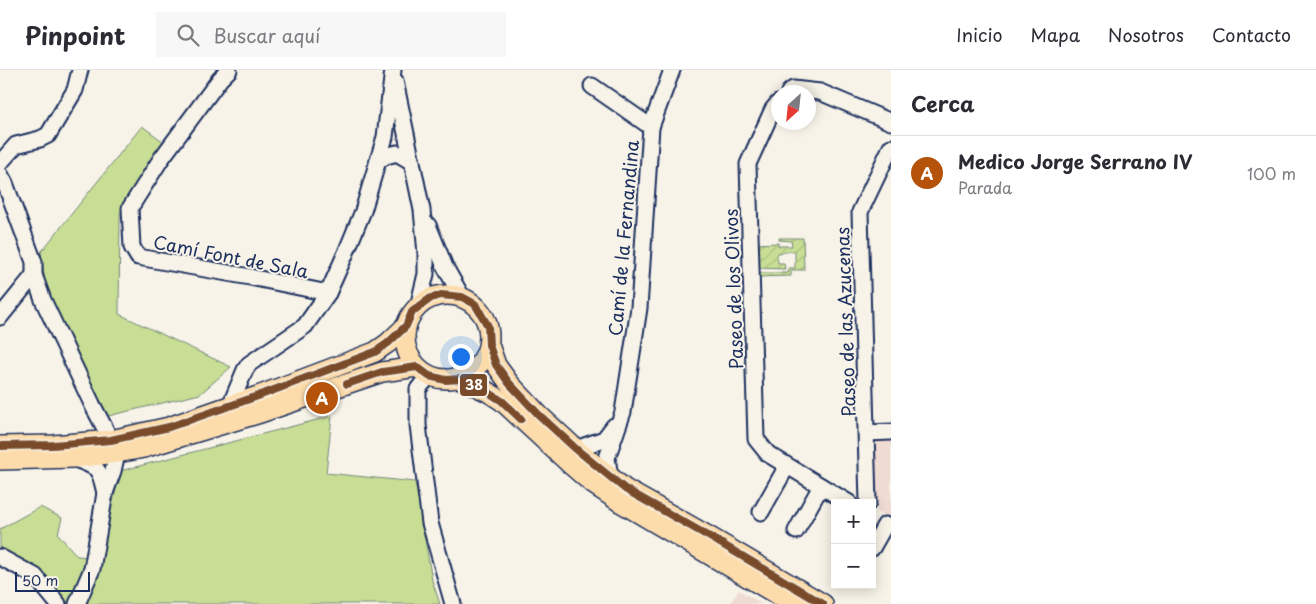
<!DOCTYPE html>
<html lang="es">
<head>
<meta charset="utf-8">
<style>
	body { margin:0; font-family:"Playpen Sans",sans-serif; background:#f7f7f7; color:#2b2b33 }
	.controls { position:absolute; right:15px; bottom:15px; display:grid; overflow:hidden; border-radius:0px; box-shadow:0 2px 12px #0003 }
	.controls button { width:45px; height:45px; display:grid; place-items:center; padding:0; border:0; border-bottom:1px solid #e1e1e2; background:#fff; color:#2b2b33; font:25px sans-serif }
	.compass { position:absolute; left:771px; top:15px; width:45px; height:45px; border-radius:50%; background:#fff; box-shadow:0 2px 12px #0003; rotate:207deg }
	.scale { position:absolute; left:15px; bottom:12px; width:75px; box-sizing:border-box; padding-left:5px; border:2px solid #1b2f5e; border-top:0; font-size:14px; line-height:18px; white-space:nowrap; color:#1b2f5e; -webkit-text-stroke:4px #f7f3e8; paint-order:stroke }
	.you { position:absolute; left:460px; top:286px; width:18px; height:18px; margin:-12px; border:4px solid #fff; border-radius:50%; background:#1a73e8; box-shadow:0 0 0 8px #1a73e833 }
	.badge { display:grid; place-items:center; width:32px; height:32px; border-radius:50%; background:#b45309; color:#fff; font-size:16px; font-weight:700 }
	.pin { position:absolute; translate:-50% -50%; border:2px solid #fff; box-shadow:0 1px 5px #0006 }
	.list { margin:0; padding:0; list-style:none }
	h2 { display:flex; justify-content:space-between; align-items:center; height:65px; margin:0; padding:0 20px; font-size:21px }
	h2 small { font-size:16px; font-weight:400; color:#7c7c81 }
	.list li { display:grid; grid-template-columns:32px 1fr auto; gap:15px; align-items:center; box-sizing:border-box; height:75px; padding:0 20px; border-top:1px solid #e1e1e2 }
	.list b { display:block; font-size:19px; white-space:nowrap }
	.list p { margin:0; font-size:16px; white-space:nowrap; color:#7c7c81 }
	.list em { font-size:16px; font-style:normal; color:#7c7c81 }
	.icon { flex:none; width:28px; height:28px; fill:none; stroke:currentColor; stroke-width:2; stroke-linecap:round; stroke-linejoin:round }
	.map { position:relative; flex:none; width:891px; height:534px; overflow:hidden }
	header { display:flex; align-items:center; gap:30px; box-sizing:border-box; height:70px; padding:0 25px; background:#fff; border-bottom:1px solid #e1e1e2 }
	header strong { font-size:24px }
	nav { display:flex; gap:28px; margin-inline-start:auto; font-size:18px }
	.search { width:350px; height:45px; background:#f7f7f7; display:flex; align-items:center; gap:12px; box-sizing:border-box; padding:0 18px; border-radius:0px; color:#7c7c81; font-size:19px }
	main { display:flex }
	aside { flex:1; background:#fff }
	.map>svg:first-child { display:block }
</style>
</head>
<body>
<header>
<strong>Pinpoint</strong>
<div class="search"><svg class="icon" aria-label="search" viewBox="0 0 24 24"><circle cx="10" cy="10" r="6"/><path d="M15 15l6 6"/></svg>Buscar aquí</div>
<nav><a>Inicio</a><a>Mapa</a><a>Nosotros</a><a>Contacto</a></nav>
</header>
<main>
<div class="map">
<svg width="891" height="534" viewBox="0 0 891 534">
	<defs>
		<pattern id="garden-furrows" width="10" height="10" patternUnits="userSpaceOnUse" patternTransform="scale(1.25)"><rect width="10" height="10" fill="#c8de94"/><path d="M-1 1l2-2M0 10L10 0M9 11l2-2" fill="none" stroke="#abbf82"/></pattern>
	</defs>
	<rect width="100%" height="100%" fill="#f7f3e8"/>
	<filter id="ink" filterUnits="userSpaceOnUse"><feTurbulence type="fractalNoise" baseFrequency=".02" numOctaves="2"/><feDisplacementMap in="SourceGraphic" scale="10" xChannelSelector="R" yChannelSelector="G"/><feConvolveMatrix kernelMatrix="1 2 1 2 8 2 1 2 1" color-interpolation-filters="sRGB"/></filter>
	<g filter="url(#ink)">
		<g fill="#efdbd2">
			<polygon points="891,368 891,449 877,442 875,375 880,369"/>
			<polygon points="739,520 762,534 730,534"/>
		</g>
		<g fill="#c8de94" stroke="#728679">
			<polygon points="142,56 168,75 120,143 119,244 231,297 200,324 108,346 47,226 41,182"/>
			<polygon points="332,346 326,403 415,412 432,510 440,534 58,534 35,506 0,479 0,459 40,437 62,448 58,464 77,486 100,488 120,401"/>
		</g>
		<polygon fill="url(#garden-furrows)" stroke="#728679" points="779,168 803,168 804,200 791,200 791,206 756,207 756,203 788,203 789,198 795,198 795,181 777,183 778,193 784,193 785,199 756,198 755,174 778,173 778,176 792,176 791,171 779,170"/>
		<g fill="none" stroke-linecap="round" stroke-linejoin="round">
			<defs>
				<g id="minor">
					<polyline points="229,0 220,9 161,89 130,138 132,177 138,187 250,207 328,223"/>
					<polyline points="395,11 422,140 426,184 426,204 418,237"/>
					<polyline points="592,16 651,57"/>
					<polyline points="789,22 793,19 820,22 891,52"/>
					<polyline points="778,33 773,39 748,94 756,369 768,384 849,433"/>
					<polyline points="378,91 386,86 397,83 412,92"/>
					<polyline points="0,93 16,75 40,69 48,65 75,20 80,0"/>
					<polyline points="0,104 5,113 34,192 34,205 43,230 93,336 111,370"/>
					<polyline points="428,155 445,197 462,227"/>
					<polyline points="0,247 34,205"/>
					<polyline points="429,306 418,319 418,355 430,453 453,534"/>
					<polyline points="230,336 245,300 249,294 305,256 328,223 345,185 363,141 385,67 393,0"/>
					<polyline points="867,363 891,362"/>
					<polyline points="576,379 604,369 614,356"/>
					<path d="M75 389C100 398 99 398 105 423"/>
					<polyline points="610,407 607,388 623,342 639,238 651,57 672,0"/>
					<polyline points="868,433 860,142 891,77"/>
					<polyline points="761,442 787,396"/>
					<polyline points="796,461 821,416"/>
					<polyline points="872,478 885,455"/>
					<polyline points="0,487 35,506 58,534"/>
					<polyline points="77,534 92,499 105,423 113,401 117,383"/>
				</g>
				<g id="major">
					<circle cx="447" cy="267" r="42"/>
					<polyline points="489,275 496,295 509,313 539,345 576,379 625,419 710,467 823,534"/>
					<polyline points="461,309 488,322 502,331 570,394 593,414 620,432 793,534"/>
					<polyline points="0,376 53,375 111,370 169,357 258,326 375,282 388,273 406,256"/>
					<polyline points="0,390 74,388 117,383 144,378 257,344 382,302 417,297"/>
				</g>
			</defs>
			<use href="#minor" stroke="#1b2f5e" stroke-width="19"/>
			<use href="#major" stroke="#1b2f5e" stroke-width="22"/>
			<use href="#minor" stroke="#f7f3e8" stroke-width="15"/>
			<use href="#major" stroke="#fddcac" stroke-width="19"/>
			<defs>
				<g id="bus-1">
					<polyline points="347,314 382,302 417,297 429,306 446,310 461,309 488,322 502,331 521,349"/>
					<polyline points="0,376 53,375 111,370 169,357 258,326 375,282 388,273 406,256 412,242 431,228 441,225 462,227 475,234 488,256 489,275 496,295 509,313 539,345 576,379 625,419 710,467 823,534"/>
				</g>
			</defs>
			<use href="#bus-1" stroke="#f7f3e8" stroke-width="11"/>
			<use href="#bus-1" stroke="#7a4b2a" stroke-width="8"/>
		</g>
	</g>
	<g text-anchor="middle" dominant-baseline="central" stroke-width="4" stroke-linejoin="round" paint-order="stroke">
		<g font-size="18" fill="#1b2f5e" stroke="#f7f3e8">
			<text transform="translate(623 168) rotate(-85)">Camí de la Fernandina</text>
			<text transform="translate(231 186) rotate(11)">Camí Font de Sala</text>
			<text transform="translate(733 219) rotate(-92)">Paseo de los Olivos</text>
			<text transform="translate(845 252) rotate(-92)">Paseo de las Azucenas</text>
		</g>
	</g>
	<rect stroke="#f7f3e8" stroke-width="2" x="459" y="303" width="29" height="24" rx="5" fill="#7a4b2a"/>
	<g font-size="14" text-anchor="middle" font-weight="bold" fill="#fff">
		<text x="474" y="320">38</text>
	</g>
</svg>
<div class="controls">
<button>+</button>
<button>−</button>
</div>
<svg class="compass" viewBox="-18 -18 36 36"><path d="M0-13l5 13h-10z" fill="#e53935"/><path d="M0 13l5-13h-10z" fill="#7c7c81"/></svg>
<div class="scale">50 m</div>
<div class="you"></div>
<div class="pin badge" style="left:322px;top:328px">A</div>
</div>
<aside>
<h2>Cerca<small></small></h2>
<ul class="list">
<li><span class="badge">A</span><div><b>Medico Jorge Serrano IV</b><p>Parada</p></div><em>100 m</em></li>
</ul>
</aside>
</main>
</body>
</html>
